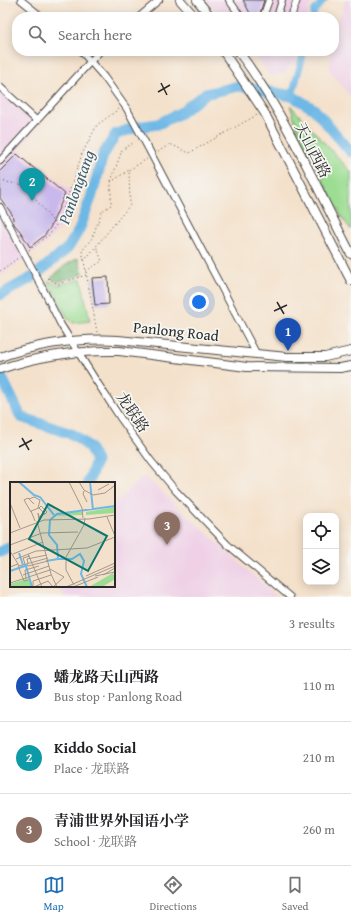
<!DOCTYPE html>
<html lang="en">
<head>
<meta charset="utf-8">
<style>
	body { margin:0; font-family:"Gentium Book Plus","Noto Serif SC",serif; background:#f2f2f2; color:#202124 }
	.controls { position:absolute; right:12px; bottom:12px; display:grid; overflow:hidden; border-radius:8px; box-shadow:0 2px 10px #0003 }
	.controls button { width:36px; height:36px; display:grid; place-items:center; padding:0; border:0; border-bottom:1px solid #e0e0e0; background:#fff; color:#202124; font:20px sans-serif }
	.you { position:absolute; left:199px; top:302px; width:14px; height:14px; margin:-10px; border:3px solid #fff; border-radius:50%; background:#1a73e8; box-shadow:0 0 0 6px #1a73e833 }
	.badge { display:grid; place-items:center; width:26px; height:26px; border-radius:50%; background:#1f6fb2; color:#fff; font-size:13px; font-weight:700 }
	.pin { position:absolute; translate:-50% -33px; filter:drop-shadow(0 1px 2px #0008) }
	.pin::after { content:''; position:absolute; top:21px; width:14px; height:12px; background:inherit; clip-path:polygon(0 0,100% 0,50% 100%) }
	.list { margin:0; padding:0; list-style:none }
	h2 { display:flex; justify-content:space-between; align-items:center; height:52px; margin:0; padding:0 16px; font-size:17px }
	h2 small { font-size:13px; font-weight:400; color:#757577 }
	.list li { display:grid; grid-template-columns:26px 1fr auto; gap:12px; align-items:center; box-sizing:border-box; height:72px; padding:0 16px; border-top:1px solid #e0e0e0 }
	.list b { display:block; font-size:15px; white-space:nowrap }
	.list p { margin:0; font-size:13px; white-space:nowrap; color:#757577 }
	.list em { font-size:13px; font-style:normal; color:#757577 }
	.icon { flex:none; width:22px; height:22px; fill:none; stroke:currentColor; stroke-width:2; stroke-linecap:round; stroke-linejoin:round }
	.map { position:relative; flex:none; width:351px; height:597px; overflow:hidden }
	.search { position:absolute; background:#fff; box-shadow:0 2px 10px #0003; left:12px; right:12px; top:12px; height:44px; display:flex; align-items:center; gap:10px; box-sizing:border-box; padding:0 14px; border-radius:16px; color:#757577; font-size:15px }
	.sheet { height:268px; background:#fff }
	nav { display:flex; justify-content:space-around; align-items:center; box-sizing:border-box; height:56px; border-top:1px solid #e0e0e0; background:#fff; font-size:11px; color:#757577 }
	nav a { display:grid; justify-items:center; gap:2px }
	nav .on { color:#1f6fb2 }
	.map>svg:first-child { display:block }
</style>
</head>
<body>
<div class="map">
<svg width="351" height="597" viewBox="0 0 351 597">
	<rect width="100%" height="100%" fill="#f6f6f2"/>
	<filter id="ink" filterUnits="userSpaceOnUse"><feTurbulence type="fractalNoise" baseFrequency=".025" numOctaves="2"/><feDisplacementMap in="SourceGraphic" scale="8" xChannelSelector="R" yChannelSelector="G"/><feConvolveMatrix kernelMatrix="1 2 1 2 8 2 1 2 1" color-interpolation-filters="sRGB"/></filter>
	<filter id="wash" filterUnits="userSpaceOnUse"><feTurbulence type="fractalNoise" baseFrequency=".012" numOctaves="4" result="noise"/><feDisplacementMap in="SourceGraphic" scale="16" xChannelSelector="R" yChannelSelector="G"/><feGaussianBlur stdDeviation="0.9" result="paint"/><feColorMatrix in="noise" values="0 0 0 0 0 0 0 0 0 0 0 0 0 0 0 0 0 1.4 0 .05"/><feComposite in="paint" operator="in"/></filter>
	<g filter="url(#wash)">
		<rect width="100%" height="100%" fill="#f4e1cb"/>
		<g fill="#efd0e6">
			<polygon points="206,0 314,0 309,8 307,17 221,17"/>
			<polygon points="346,0 351,0 351,97 330,71 330,51 334,51 334,29"/>
			<polygon points="249,51 298,51 296,61 285,73 270,76 260,61"/>
			<polygon points="0,90 39,126 18,149 75,194 65,218 56,233 44,245 0,276"/>
			<polygon points="144,476 277,597 66,597 54,586 114,586 114,504"/>
		</g>
		<g fill="#9cdd93" stroke="#64845f">
			<polygon points="290,105 351,172 351,230 341,216 299,133"/>
			<polygon points="81,279 90,321 73,323 67,317 48,281 59,285"/>
		</g>
		<polygon fill="#7dbc7d" stroke="#547454" points="78,258 83,274 58,282 51,278 64,266"/>
		<g fill="none" stroke-linecap="round" stroke-linejoin="round">
			<g stroke="#6eb8e6" stroke-width="7">
				<polyline points="313,17 314,11 324,0"/>
				<polyline points="292,96 304,51"/>
			</g>
			<g stroke="#6eb8e6" stroke-width="11">
				<polyline points="0,295 33,277 68,248 79,230 92,195 103,155 116,134 137,127 158,124 180,113 205,94 239,86 292,96 314,109 351,152"/>
				<polyline points="0,374 21,417 74,435 89,447 96,461 88,483"/>
				<polyline points="0,552 11,547"/>
			</g>
		</g>
		<g id="blocks">
			<g fill="#c8b8eb">
				<polygon points="243,0 264,0 259,17 252,17"/>
				<polygon points="17,154 65,194 50,228 44,236 30,247 20,231 14,224 12,214 0,198 0,171"/>
				<polygon points="108,277 109,304 95,305 92,278"/>
			</g>
		</g>
	</g>
	<g filter="url(#ink)">
		<use href="#blocks" fill-opacity="0" stroke="#494643" stroke-width="1"/>
		<g fill="none" stroke-linecap="round" stroke-linejoin="round">
			<defs>
				<g id="minor">
					<polyline points="21,0 42,17"/>
					<polyline points="229,0 241,17"/>
					<polyline points="139,17 159,0"/>
					<polyline points="263,17 269,0"/>
					<polyline points="277,17 282,0"/>
					<polyline points="291,17 297,0"/>
					<polyline points="81,51 104,77 127,109 147,146 256,353"/>
					<polyline points="0,87 36,120"/>
					<polyline points="0,161 100,51"/>
					<polyline points="0,207 24,253"/>
					<polyline points="43,289 61,325 93,376 121,419 151,461 176,491 228,545 290,597"/>
				</g>
				<g id="major">
					<polyline points="180,0 195,17"/>
					<polyline points="197,0 211,17"/>
					<polyline points="223,51 264,112 351,281"/>
					<path d="M238 51C285 113 315 185 351 254"/>
					<path d="M0 357C38 344 78 338 118 340L287 357H325L351 351"/>
					<path d="M0 369C38 356 78 350 119 351L247 367 340 368 351 366"/>
				</g>
			</defs>
			<use href="#minor" stroke="#494643" stroke-width="8"/>
			<use href="#major" stroke="#494643" stroke-width="10"/>
			<g stroke="#494643" stroke-width="1" stroke-dasharray="1 3" stroke-linecap="butt">
				<polyline points="158,152 170,144 189,153 257,115"/>
				<polyline points="0,181 24,185 56,225"/>
				<polyline points="111,181 122,150 133,143"/>
				<polyline points="29,250 50,234 60,219 82,154 97,125 119,109"/>
				<polyline points="84,260 82,251 92,238 102,211 111,205 111,182 129,170"/>
				<polyline points="0,271 18,258"/>
				<polyline points="86,271 102,261 96,246"/>
				<polyline points="48,278 58,284 86,275"/>
				<polyline points="97,332 84,261 130,205 129,170 147,159"/>
			</g>
			<use href="#minor" stroke="#fff" stroke-width="6"/>
			<use href="#major" stroke="#fff" stroke-width="8"/>
			<defs>
				<polyline id="minor-bridge" points="24,253 43,289"/>
			</defs>
			<use href="#minor-bridge" stroke="#494643" stroke-width="8" stroke-linecap="butt"/>
			<use href="#minor-bridge" stroke="#fff" stroke-width="6"/>
		</g>
	</g>
	<path fill="none" stroke="#2b2b2b" stroke-width="1.5" d="M161 83 167 95M158 92 170 85M277 302 284 314M274 311 287 305M22 438 29 450M19 447 32 440"/>
	<g text-anchor="middle" dominant-baseline="central" stroke-width="3.5" stroke-linejoin="round" paint-order="stroke">
		<g font-size="15" fill="#2b2b2b" stroke="#f6f6f2">
			<text transform="translate(313 150) rotate(63)">天山西路</text>
			<text transform="translate(176 331) rotate(6)">Panlong Road</text>
			<text transform="translate(133 412) rotate(56)">龙联路</text>
		</g>
		<g font-size="16" font-style="italic" fill="#425c6c" stroke="#f6f6f2">
			<text transform="translate(76 187) rotate(-70)">Panlongtang</text>
		</g>
	</g>
	<g transform="translate(10 482)">
		<rect width="105" height="105" fill="#f4e1cb"/>
		<path d="M105 25V31L76 33V30ZM63 30H72L73 33 45 34ZM103 91 105 97 102 99 92 105H79ZM19 96 22 105H0V102Z" fill="#9cdd93"/>
		<path fill="none" stroke="#6eb8e6" stroke-width="2" d="M9 0 24 13 30 15 44 33M80 0 83 28M9 71 13 83M36 79 48 77M16 84 22 105M0 89 18 83M77 105 71 92 74 79 70 72 62 77H48L47 63 39 53 40 38 47 32 105 24"/>
		<path fill="none" stroke="#a4988b" stroke-width="1" d="M59 0 72 26 73 36M69 0 74 8 83 13 95 11 104 4M88 8 99 2M74 9 73 12 77 20M19 17 24 15 30 18 28 26M0 21 10 46M29 26 31 24 37 30 35 32M21 30 14 18 18 16 24 22M97 35 105 54M29 38 28 31 30 38M25 39 21 29 29 26 35 32 28 35M27 39 41 92 47 105M0 51 34 38 79 37 105 33M0 63 32 51 68 50M0 69 8 82 0 85M3 72 33 60M18 72 32 105M6 77 26 69 77 66 105 55M18 81 17 77 37 73M8 82 9 84 38 76M15 82 13 76 20 74M8 84 14 99 18 98M18 84 38 79M13 93 39 84M93 93 105 86M76 94 105 81M85 94 105 90M16 97 15 88 29 84M0 101 40 88M64 103 56 88V75L74 43 75 36M23 105V99L41 93M24 105 38 99 43 105 54 95 40 87M56 105 105 84M63 105 88 95"/>
		<path fill="#0f766e" fill-opacity="0.15" stroke="#0f766e" stroke-width="2" d="M38 22 97 54 78 89 19 57Z"/>
		<rect width="105" height="105" fill="none" stroke="#2b2b2b" stroke-width="2"/>
	</g>
</svg>
<div class="controls">
<button><svg class="icon" aria-label="locate" viewBox="0 0 24 24"><circle cx="12" cy="12" r="6"/><path d="M12 2v4M12 18v4M2 12h4M18 12h4"/></svg></button>
<button><svg class="icon" aria-label="layers" viewBox="0 0 24 24"><path d="M12 4l9 5-9 5-9-5zM3 14l9 5 9-5"/></svg></button>
</div>
<div class="you"></div>
<div class="pin badge" style="left:288px;top:351px;background:#1a4fb4">1</div>
<div class="pin badge" style="left:32px;top:201px;background:#0f9aa8">2</div>
<div class="pin badge" style="left:167px;top:545px;background:#8d6e63">3</div>
<div class="search"><svg class="icon" aria-label="search" viewBox="0 0 24 24"><circle cx="10" cy="10" r="6"/><path d="M15 15l6 6"/></svg>Search here</div>
</div>
<section class="sheet">
<h2>Nearby<small>3 results</small></h2>
<ul class="list">
<li><span class="badge" style="background:#1a4fb4">1</span><div><b>蟠龙路天山西路</b><p>Bus stop · Panlong Road</p></div><em>110 m</em></li>
<li><span class="badge" style="background:#0f9aa8">2</span><div><b>Kiddo Social</b><p>Place · 龙联路</p></div><em>210 m</em></li>
<li><span class="badge" style="background:#8d6e63">3</span><div><b>青浦世界外国语小学</b><p>School · 龙联路</p></div><em>260 m</em></li>
</ul>
</section>
<nav>
<a class="on"><svg class="icon" aria-label="map" viewBox="0 0 24 24"><path d="M3 6l6-2 6 2 6-2v14l-6 2-6-2-6 2zM9 4v14M15 6v14"/></svg>Map</a>
<a><svg class="icon" aria-label="directions" viewBox="0 0 24 24"><path d="M12 3l9 9-9 9-9-9zM9 14v-3h6M13 9l2 2-2 2"/></svg>Directions</a>
<a><svg class="icon" aria-label="saved" viewBox="0 0 24 24"><path d="M7 4h10v16l-5-4-5 4z"/></svg>Saved</a>
</nav>
</body>
</html>
